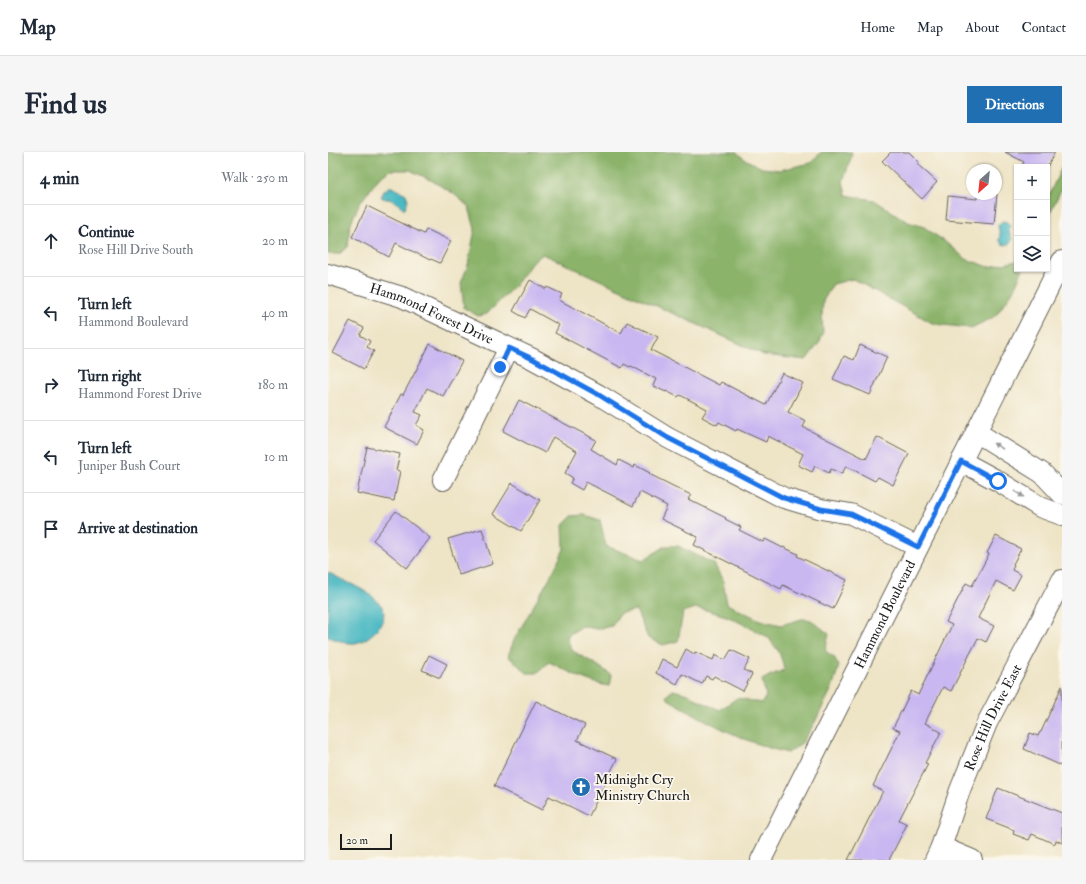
<!DOCTYPE html>
<html lang="en">
<head>
<meta charset="utf-8">
<style>
	body { margin:0; font-family:"IM FELL Double Pica",serif; background:#f6f6f7; color:#1f2937 }
	.controls { position:absolute; right:12px; top:12px; display:grid; overflow:hidden; border-radius:0px; box-shadow:0 1px 3px #0004 }
	.controls button { width:36px; height:36px; display:grid; place-items:center; padding:0; border:0; border-bottom:1px solid #e0e1e3; background:#fff; color:#1f2937; font:20px sans-serif }
	.compass { position:absolute; left:638px; top:12px; width:36px; height:36px; border-radius:50%; background:#fff; box-shadow:0 1px 3px #0004; rotate:207deg }
	.scale { position:absolute; left:12px; bottom:10px; width:52px; box-sizing:border-box; padding-left:4px; border:2px solid #1c1c1c; border-top:0; font-size:11px; line-height:14px; white-space:nowrap; color:#1c1c1c; -webkit-text-stroke:3px #fbf7ec; paint-order:stroke }
	.stop { position:absolute; width:12px; height:12px; margin:-9px; border:3px solid #1a73e8; border-radius:50%; background:#fff }
	.stop.end { background:#1a73e8; border-color:#fff; box-shadow:0 1px 4px #0008 }
	.list { margin:0; padding:0; list-style:none }
	h2 { display:flex; justify-content:space-between; align-items:center; height:52px; margin:0; padding:0 16px; font-size:17px }
	h2 small { font-size:13px; font-weight:400; color:#747a83 }
	.list li { display:grid; grid-template-columns:26px 1fr auto; gap:12px; align-items:center; box-sizing:border-box; height:72px; padding:0 16px; border-top:1px solid #e0e1e3 }
	.list b { display:block; font-size:15px; white-space:nowrap }
	.list p { margin:0; font-size:13px; white-space:nowrap; color:#747a83 }
	.list em { font-size:13px; font-style:normal; color:#747a83 }
	.icon { flex:none; width:22px; height:22px; fill:none; stroke:currentColor; stroke-width:2; stroke-linecap:round; stroke-linejoin:round }
	.map { position:relative; flex:none; width:734px; height:708px; overflow:hidden; border-radius:0px }
	header { display:flex; align-items:center; gap:24px; box-sizing:border-box; height:56px; padding:0 20px; background:#fff; border-bottom:1px solid #e0e1e3 }
	header strong { font-size:19px }
	nav { display:flex; gap:22px; margin-inline-start:auto; font-size:14px }
	.intro { display:flex; align-items:center; justify-content:space-between; box-sizing:border-box; height:96px; padding:0 24px }
	h1 { margin:0; font-size:28px }
	.button { padding:10px 18px; border-radius:0px; background:#1f6fb2; color:#fff; font-size:14px; font-weight:700 }
	main { display:flex; gap:24px; padding:0 24px }
	aside { flex:1; background:#fff; border-radius:0px; box-shadow:0 1px 3px #0004 }
	.map>svg:first-child { display:block }
</style>
</head>
<body>
<header>
<strong>Map</strong>
<nav><a>Home</a><a>Map</a><a>About</a><a>Contact</a></nav>
</header>
<div class="intro"><h1>Find us</h1><a class="button">Directions</a></div>
<main>
<aside>
<h2>4 min<small>Walk · 250 m</small></h2>
<ul class="list">
<li><svg class="icon" aria-label="ahead" viewBox="0 0 24 24"><path d="M12 20V5M6 11l6-6 6 6"/></svg><div><b>Continue</b><p>Rose Hill Drive South</p></div><em>20 m</em></li>
<li><svg class="icon" aria-label="left" viewBox="0 0 24 24"><path d="M17 20v-9H6M10 6l-5 5 5 5"/></svg><div><b>Turn left</b><p>Hammond Boulevard</p></div><em>40 m</em></li>
<li><svg class="icon" aria-label="right" viewBox="0 0 24 24"><path d="M7 20v-9h11M14 6l5 5-5 5"/></svg><div><b>Turn right</b><p>Hammond Forest Drive</p></div><em>180 m</em></li>
<li><svg class="icon" aria-label="left" viewBox="0 0 24 24"><path d="M17 20v-9H6M10 6l-5 5 5 5"/></svg><div><b>Turn left</b><p>Juniper Bush Court</p></div><em>10 m</em></li>
<li><svg class="icon" aria-label="arrive" viewBox="0 0 24 24"><path d="M6 21V4h12l-3 4 3 4H6"/></svg><div><b>Arrive at destination</b></div></li>
</ul>
</aside>
<div class="map">
<svg width="734" height="708" viewBox="0 0 734 708">
	<rect width="100%" height="100%" fill="#fbf7ec"/>
	<filter id="ink" filterUnits="userSpaceOnUse"><feTurbulence type="fractalNoise" baseFrequency=".025" numOctaves="2"/><feDisplacementMap in="SourceGraphic" scale="8" xChannelSelector="R" yChannelSelector="G"/><feConvolveMatrix kernelMatrix="1 2 1 2 8 2 1 2 1" color-interpolation-filters="sRGB"/></filter>
	<filter id="wash" filterUnits="userSpaceOnUse"><feTurbulence type="fractalNoise" baseFrequency=".012" numOctaves="4" result="noise"/><feDisplacementMap in="SourceGraphic" scale="16" xChannelSelector="R" yChannelSelector="G"/><feGaussianBlur stdDeviation="0.9" result="paint"/><feColorMatrix in="noise" values="0 0 0 0 0 0 0 0 0 0 0 0 0 0 0 0 0 1.4 0 .05"/><feComposite in="paint" operator="in"/></filter>
	<g filter="url(#wash)">
		<rect width="100%" height="100%" fill="#eee4c6"/>
		<g fill="#8bb36a" stroke="#546843">
			<polygon points="0,0 409,0 415,6 434,16 452,18 483,11 493,0 524,0 522,10 515,29 518,43 546,48 580,70 596,75 616,89 638,107 661,115 689,109 689,117 695,117 684,141 668,163 662,167 643,176 606,172 547,139 525,127 505,132 495,149 494,163 495,182 491,191 478,208 436,203 215,102 205,109 190,130 159,162 150,164 136,156 133,131 140,113 147,77 141,55 126,42 103,28 82,18 62,18 51,26 31,52 22,73 20,95 11,102 0,102"/>
			<polygon points="734,15 734,36 719,67 719,47"/>
			<path d="M256 363 272 368 278 394 315 408 338 394H350L386 412 395 429 399 452 432 468 453 473 474 467 483 468 501 482 497 499 506 505 511 514 504 536 487 570 475 590 460 601C416 591 378 569 340 547L338 544 345 538 360 542 374 550 392 558 409 546 434 551 438 544 434 528 443 523 457 518 451 500 440 485 401 465 382 459 368 456 355 460 350 489 335 493 320 486 308 458 292 461 284 474 268 477 254 474 239 484 243 498 269 513 283 523 281 534C260 531 240 519 221 510L209 521H199L180 504 187 486 225 420 236 397 235 373 244 364Z"/>
		</g>
		<g fill="#49b8c2" stroke="#326a6f">
			<path d="M61 35H64L78 42 80 48 77 56H75C71 52 65 48 60 47 57 47 55 46 53 45L56 39Z"/>
			<polygon points="675,69 679,70 682,73 681,80 684,88 682,91 679,93 674,92 671,88 672,83 670,74 672,71"/>
			<path d="M0 420C17 431 39 436 52 452 65 466 42 489 27 491 18 492 8 487 0 485Z"/>
		</g>
		<g id="blocks">
			<g fill="#c9b7f1">
				<polygon points="563,0 581,0 591,10 589,12 609,30 594,47 554,9"/>
				<polygon points="677,0 727,0 719,15 693,15 696,10"/>
				<polygon points="649,42 669,42 666,72 618,68 620,44 649,47"/>
				<polygon points="39,54 96,82 98,77 123,89 112,111 103,107 102,108 68,91 61,105 24,85"/>
				<polygon points="202,128 218,137 219,135 234,142 231,148 293,181 299,170 330,185 323,198 391,233 393,230 438,253 454,221 475,231 460,260 478,269 475,275 538,307 549,285 581,302 565,333 550,325 547,329 518,314 514,322 503,317 501,321 487,314 484,320 470,313 475,302 440,284 438,290 409,277 408,279 391,270 389,273 374,265 379,257 352,243 350,245 338,239 338,240 325,234 328,227 303,214 302,215 296,212 294,216 227,181 231,173 202,157 197,166 185,159"/>
				<polygon points="22,169 36,176 32,183 42,189 39,195 46,199 36,217 5,201"/>
				<polygon points="102,192 134,209 115,244 99,236 87,260 94,263 88,273 96,278 89,292 56,275 73,242 75,243"/>
				<polygon points="532,193 559,205 542,243 505,227 516,204 526,208"/>
				<polygon points="191,248 268,288 263,297 289,313 291,308 306,316 307,313 322,321 321,322 363,343 360,347 398,366 397,367 413,375 411,378 435,390 437,387 455,396 455,395 470,402 469,404 519,428 505,457 455,433 453,437 366,393 370,385 333,367 339,354 312,340 305,354 258,330 254,338 242,331 245,326 237,321 249,299 225,285 217,301 175,279"/>
				<polygon points="39,295 72,302 68,318 72,319 66,349 29,341"/>
				<polygon points="184,331 212,348 193,379 165,362"/>
				<polygon points="68,359 102,386 79,416 45,388"/>
				<polygon points="154,377 165,412 131,423 120,387"/>
				<polygon points="668,384 693,397 685,412 686,413 684,418 693,423 685,438 668,429 650,466 666,474 658,490 650,486 623,539 615,535 597,571 613,580 597,611 600,612 571,668 579,672 561,708 520,708 555,639 545,634 572,579 565,576 583,539 590,543 624,473 618,470 638,431 644,434 661,402 659,401"/>
				<polygon points="358,497 366,502 367,500 385,508 387,503 397,508 403,498 422,507 416,518 424,522 415,539 386,524 384,527 378,524 374,532 354,522 349,532 328,521 334,507 349,515"/>
				<polygon points="101,503 119,512 112,526 94,518"/>
				<polygon points="734,534 734,614 696,597 702,581 710,584 712,580 713,580"/>
				<polygon points="208,549 257,573 249,588 289,607 261,664 221,644 214,658 166,634"/>
				<polygon points="670,636 734,661 734,691 728,688 727,692 704,682 701,688 685,682 686,678 658,667"/>
			</g>
		</g>
	</g>
	<g filter="url(#ink)">
		<use href="#blocks" fill-opacity="0" stroke="#666258" stroke-width="1"/>
		<g fill="none" stroke-linecap="round" stroke-linejoin="round">
			<defs>
				<g id="minor">
					<path id="s1" d="M0 122 74 145 205 207 271 243 340 286 456 346 493 357 523 362 590 395"/>
					<polyline points="648,280 714,321 734,342"/>
					<polyline points="633,309 670,329 712,355 734,363"/>
					<polyline points="115,328 181,196"/>
					<polyline points="613,695 644,708"/>
					<path id="s2" d="M433 708 734 109"/>
					<path id="s3" d="M607 708 613 695 632 638 659 571 734 428"/>
				</g>
			</defs>
			<use href="#minor" stroke="#666258" stroke-width="22"/>
			<use href="#minor" stroke="#fff" stroke-width="20"/>
		</g>
		<defs><path id="oneway-solid" d="M-6-.8H1V-3.2L6.5 0L1 3.2V.8H-6Z"/></defs>
		<g fill="#999">
			<use href="#oneway-solid" transform="translate(670 294) rotate(-149)"/>
			<use href="#oneway-solid" transform="translate(691 342) rotate(32)"/>
		</g>
	</g>
	<g fill="none" stroke-linecap="round" stroke-linejoin="round" filter="url(#ink)">
		<polyline stroke="#1a73e8" stroke-width="5" points="172,215 181,196 205,207 271,243 340,286 456,346 493,357 523,362 590,395 633,309 670,329"/>
	</g>
	<defs>
		<symbol id="church-disc" viewBox="-11 -11 22 22"><circle r="9.5" fill="#1f6fb2" stroke="#fbf7ec"/><path d="M-1.2-6h2.4v3.5h3.3v2.4h-3.3V6h-2.4V-.1h-3.3v-2.4h3.3Z" fill="#fff"/></symbol>
	</defs>
	<g fill-rule="evenodd">
		<use href="#church-disc" x="242" y="624" width="22" height="22"/>
	</g>
	<g text-anchor="middle" dominant-baseline="central" stroke-width="3.5" stroke-linejoin="round" paint-order="stroke">
		<g font-size="14" fill="#1c1c1c" stroke="#fbf7ec">
			<text stroke="none"><textPath href="#s1" startOffset="111">Hammond Forest Drive</textPath></text>
			<text stroke="none"><textPath href="#s2" startOffset="275">Hammond Boulevard</textPath></text>
			<text stroke="none"><textPath href="#s3" startOffset="154">Rose Hill Drive East</textPath></text>
		</g>
		<g font-size="14" fill="#1c1c1c" stroke="#fbf7ec" text-anchor="start">
			<text x="267" y="627">Midnight Cry<tspan x="267" dy="16">Ministry Church</tspan></text>
		</g>
	</g>
</svg>
<div class="controls">
<button>+</button>
<button>−</button>
<button><svg class="icon" aria-label="layers" viewBox="0 0 24 24"><path d="M12 4l9 5-9 5-9-5zM3 14l9 5 9-5"/></svg></button>
</div>
<svg class="compass" viewBox="-18 -18 36 36"><path d="M0-13l5 13h-10z" fill="#e53935"/><path d="M0 13l5-13h-10z" fill="#747a83"/></svg>
<div class="scale">20 m</div>
<div class="stop" style="left:670px;top:329px"></div>
<div class="stop end" style="left:172px;top:215px"></div>
</div>
</main>
</body>
</html>
